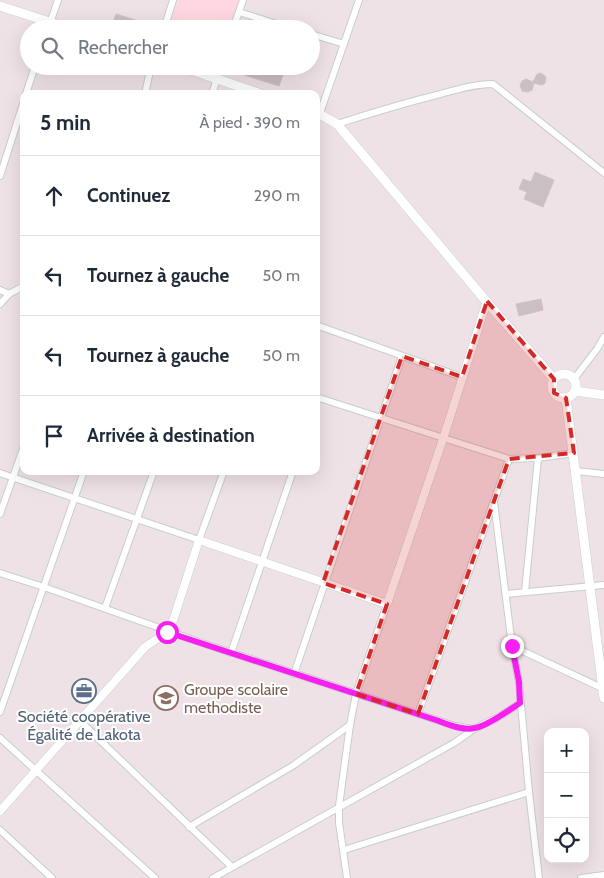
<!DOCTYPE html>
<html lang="fr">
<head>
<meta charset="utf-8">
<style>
	body { margin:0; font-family:Cabin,sans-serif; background:#f6f6f7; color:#1f2937 }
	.controls { position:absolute; right:15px; bottom:15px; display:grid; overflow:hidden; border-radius:10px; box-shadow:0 5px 20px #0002 }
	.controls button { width:45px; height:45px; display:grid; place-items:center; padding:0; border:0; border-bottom:1px solid #e0e1e3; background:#fff; color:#1f2937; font:25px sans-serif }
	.stop { position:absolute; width:15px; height:15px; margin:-11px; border:4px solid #f720f1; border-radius:50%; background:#fff }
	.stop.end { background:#f720f1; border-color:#fff; box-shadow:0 1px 5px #0008 }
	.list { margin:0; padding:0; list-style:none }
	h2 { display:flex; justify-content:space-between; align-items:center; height:65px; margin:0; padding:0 20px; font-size:21px }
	h2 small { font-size:16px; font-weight:400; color:#747a83 }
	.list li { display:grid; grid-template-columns:32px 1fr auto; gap:15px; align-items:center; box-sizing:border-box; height:80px; padding:0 20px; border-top:1px solid #e0e1e3 }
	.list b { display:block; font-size:19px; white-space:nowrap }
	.list em { font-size:16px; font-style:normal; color:#747a83 }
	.icon { flex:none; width:28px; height:28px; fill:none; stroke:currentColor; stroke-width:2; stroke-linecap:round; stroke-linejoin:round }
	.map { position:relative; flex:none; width:604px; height:878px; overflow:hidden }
	.search { position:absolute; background:#fff; box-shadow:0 5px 20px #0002; left:20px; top:20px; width:300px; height:55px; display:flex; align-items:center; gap:12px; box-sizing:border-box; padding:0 18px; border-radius:28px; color:#747a83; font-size:19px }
	.panel { position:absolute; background:#fff; box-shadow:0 5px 20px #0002; left:20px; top:90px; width:300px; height:385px; border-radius:10px }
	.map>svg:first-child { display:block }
</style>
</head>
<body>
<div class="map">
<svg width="604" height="878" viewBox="0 0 604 878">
	<rect width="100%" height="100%" fill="#efe2e6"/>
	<polygon fill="#ffd7e2" points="178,0 241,0 231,29 168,29"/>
	<g fill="#cabfc2" stroke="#d4c0c7">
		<polygon points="116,14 148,24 147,29 111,29"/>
		<polygon points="226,66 264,66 284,72 279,86 225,69"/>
		<polygon points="541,73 546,77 545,83 542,85 534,83 532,90 528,92 522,91 520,85 522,81 526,79 533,82 537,74"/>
		<polygon points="535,172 554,180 543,207 524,199 527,192 519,189 523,179 531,182"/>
		<polygon points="541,299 543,310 519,316 516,304"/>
	</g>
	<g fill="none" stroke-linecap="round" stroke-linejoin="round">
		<defs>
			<g id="minor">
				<polyline points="239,12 292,29"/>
				<polyline points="48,29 58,0"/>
				<polyline points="164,29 173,0"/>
				<polyline points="233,29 243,0"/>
				<polyline points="311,34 344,44"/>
				<polyline points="26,94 35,66"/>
				<polyline points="145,94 151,66"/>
				<polyline points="212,94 221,66"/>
				<polyline points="320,113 359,0"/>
				<path d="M337 124C369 114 400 104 433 96 452 91 473 84 493 84L604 173"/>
				<polyline points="0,176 24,101"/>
				<polyline points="0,290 9,294"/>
				<polyline points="0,304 9,294 24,286"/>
				<polyline points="316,325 462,377"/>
				<polyline points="574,379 597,349 604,337"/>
				<polyline points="316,397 509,459 538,458 574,453"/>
				<polyline points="576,471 604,474"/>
				<polyline points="0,473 199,540 224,471"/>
				<polyline points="494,502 512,646 519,682 529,792 539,878"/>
				<polyline points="0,514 24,446"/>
				<polyline points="0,573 44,587 202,643 455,726 474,729 502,715 520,703"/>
				<polyline points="525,592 538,458"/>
				<polyline points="506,594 604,585"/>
				<polyline points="105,608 154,471"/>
				<polyline points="512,646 604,689"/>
				<polyline points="231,653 293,471"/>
				<polyline points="294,674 402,356"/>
				<polyline points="0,712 84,471"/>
				<polyline points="418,714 509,459"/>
				<polyline points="80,721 232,867"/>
				<polyline points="0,738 155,878"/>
				<polyline points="189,827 294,765 350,725"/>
				<polyline points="0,830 52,878"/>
				<polyline points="344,850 529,792"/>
				<polyline points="213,878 454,743 474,729"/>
				<polyline points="347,878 339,823 339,806 350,725 356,694 387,604"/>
				<polyline points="581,878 604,875"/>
			</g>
			<polyline id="tertiary" points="0,811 145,647 167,632 173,621 199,540 387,604 443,439 487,301"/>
			<g id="secondary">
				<polyline points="0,6 71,29"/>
				<polyline points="179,66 261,94"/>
				<polyline points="316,112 337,124 492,308 554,379"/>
				<circle cx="564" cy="386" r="12"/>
				<polyline points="575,391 604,395"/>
				<polyline points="566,398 604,698"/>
			</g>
		</defs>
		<use href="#minor" stroke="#c6cecb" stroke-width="8"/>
		<use href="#tertiary" stroke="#c6cecb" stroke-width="9"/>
		<use href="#secondary" stroke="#c8d2ce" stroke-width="10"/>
		<use href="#minor" stroke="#fff" stroke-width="6"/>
		<use href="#tertiary" stroke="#fff" stroke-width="8"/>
		<use href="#secondary" stroke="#fff" stroke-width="9"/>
	</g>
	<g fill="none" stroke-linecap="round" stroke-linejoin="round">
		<path stroke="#f720f1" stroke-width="6" d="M167 632 436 720C447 724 463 731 475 728 488 726 509 710 520 703L519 682 512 646"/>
	</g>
	<path fill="#d62828" fill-opacity="0.2" stroke="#d62828" stroke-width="4" stroke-dasharray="10 6" stroke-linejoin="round" d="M487 301 554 379V393L566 398 574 453 509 459 418 714 356 694 387 604 323 583 402 356 462 377Z"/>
	<defs>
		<symbol id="office-ring" viewBox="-11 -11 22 22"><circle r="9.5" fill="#fff" stroke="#5c6f8a" stroke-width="1.5"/><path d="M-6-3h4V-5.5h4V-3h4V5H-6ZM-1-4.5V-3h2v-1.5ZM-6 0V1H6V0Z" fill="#5c6f8a"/></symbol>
		<symbol id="school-ring" viewBox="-11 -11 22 22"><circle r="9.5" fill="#fff" stroke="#8d6e63" stroke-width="1.5"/><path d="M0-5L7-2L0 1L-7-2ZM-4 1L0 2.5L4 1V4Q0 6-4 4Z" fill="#8d6e63"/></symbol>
	</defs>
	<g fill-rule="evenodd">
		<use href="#office-ring" x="70" y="677" width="28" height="28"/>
		<use href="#school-ring" x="152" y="684" width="28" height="28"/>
	</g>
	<g text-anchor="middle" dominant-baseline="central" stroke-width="4" stroke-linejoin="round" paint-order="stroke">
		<g font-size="16" fill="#785e54" stroke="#fff" text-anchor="start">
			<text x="184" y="689">Groupe scolaire<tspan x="184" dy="18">methodiste</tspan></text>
		</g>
		<g font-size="16" fill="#4e5e75" stroke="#fff">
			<text x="84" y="716">Société coopérative<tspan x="84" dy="18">Égalité de Lakota</tspan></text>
		</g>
	</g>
</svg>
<div class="controls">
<button>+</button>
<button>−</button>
<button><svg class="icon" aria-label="locate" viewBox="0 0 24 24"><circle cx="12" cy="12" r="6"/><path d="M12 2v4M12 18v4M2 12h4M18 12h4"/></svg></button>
</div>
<div class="stop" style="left:167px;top:632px"></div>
<div class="stop end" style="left:512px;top:646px"></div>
<div class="search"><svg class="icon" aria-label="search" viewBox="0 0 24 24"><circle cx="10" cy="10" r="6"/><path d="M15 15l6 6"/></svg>Rechercher</div>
<section class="panel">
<h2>5 min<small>À pied · 390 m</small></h2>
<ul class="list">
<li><svg class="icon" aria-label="ahead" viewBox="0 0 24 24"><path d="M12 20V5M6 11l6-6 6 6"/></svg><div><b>Continuez</b></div><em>290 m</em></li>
<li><svg class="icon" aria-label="left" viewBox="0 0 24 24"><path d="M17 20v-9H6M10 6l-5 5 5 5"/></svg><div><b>Tournez à gauche</b></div><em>50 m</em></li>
<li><svg class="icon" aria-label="left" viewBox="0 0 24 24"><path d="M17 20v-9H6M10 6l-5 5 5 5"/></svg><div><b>Tournez à gauche</b></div><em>50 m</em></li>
<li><svg class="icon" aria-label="arrive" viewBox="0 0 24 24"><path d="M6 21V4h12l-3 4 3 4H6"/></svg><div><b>Arrivée à destination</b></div></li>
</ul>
</section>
</div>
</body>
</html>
